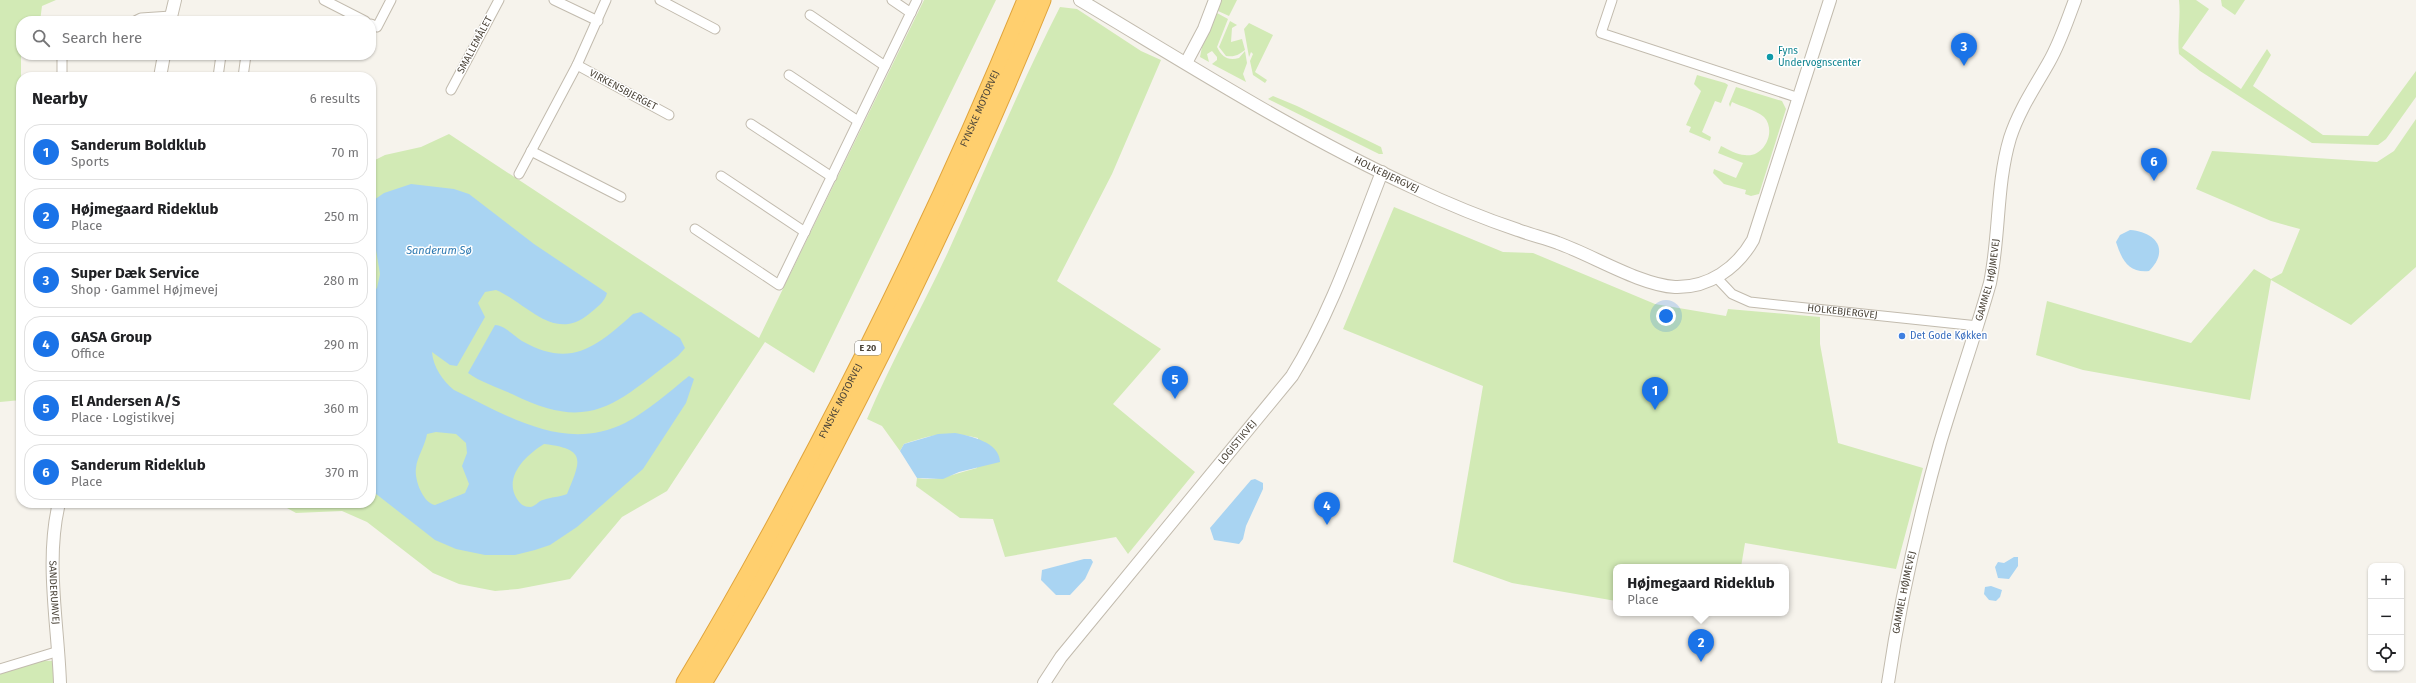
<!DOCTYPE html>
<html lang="en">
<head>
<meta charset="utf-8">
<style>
	body { margin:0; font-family:"Fira Sans",sans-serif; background:#f2f2f2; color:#202124 }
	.controls { position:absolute; right:12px; bottom:12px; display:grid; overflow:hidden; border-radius:8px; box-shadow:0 1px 3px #0004 }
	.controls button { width:36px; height:36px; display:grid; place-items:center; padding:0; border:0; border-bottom:1px solid #e0e0e0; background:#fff; color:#202124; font:20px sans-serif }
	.you { position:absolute; left:1666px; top:316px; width:14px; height:14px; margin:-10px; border:3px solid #fff; border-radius:50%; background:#1a73e8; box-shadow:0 0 0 6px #1a73e833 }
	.badge { display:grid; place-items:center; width:26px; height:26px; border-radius:50%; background:#1a73e8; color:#fff; font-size:13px; font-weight:700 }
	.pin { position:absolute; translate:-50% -33px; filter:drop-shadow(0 1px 2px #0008) }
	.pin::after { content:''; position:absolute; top:21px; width:14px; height:12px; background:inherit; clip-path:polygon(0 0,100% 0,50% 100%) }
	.popup { position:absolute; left:1613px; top:564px; width:176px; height:52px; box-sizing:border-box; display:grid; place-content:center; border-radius:8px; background:#fff; filter:drop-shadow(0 1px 3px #0005); font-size:13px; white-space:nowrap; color:#757577 }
	.popup b { font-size:15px; color:#202124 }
	.popup::after { content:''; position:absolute; left:50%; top:100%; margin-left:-8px; border:8px solid transparent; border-top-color:#fff }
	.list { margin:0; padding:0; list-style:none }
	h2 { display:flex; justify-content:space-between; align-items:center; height:52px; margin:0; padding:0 16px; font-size:17px }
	h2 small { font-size:13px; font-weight:400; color:#757577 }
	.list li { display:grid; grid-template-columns:26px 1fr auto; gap:12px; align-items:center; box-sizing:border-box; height:56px; margin:0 8px 8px; padding:0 8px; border:1px solid #e0e0e0; border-radius:16px }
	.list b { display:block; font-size:15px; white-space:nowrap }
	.list p { margin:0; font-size:13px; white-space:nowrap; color:#757577 }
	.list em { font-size:13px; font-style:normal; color:#757577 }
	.icon { flex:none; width:22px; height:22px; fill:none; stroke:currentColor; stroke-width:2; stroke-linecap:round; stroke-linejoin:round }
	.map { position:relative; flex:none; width:2416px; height:683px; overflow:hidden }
	.search { position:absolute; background:#fff; box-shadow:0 1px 3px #0004; left:16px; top:16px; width:360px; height:44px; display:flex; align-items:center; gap:10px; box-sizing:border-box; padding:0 14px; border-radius:16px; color:#757577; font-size:15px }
	.panel { position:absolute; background:#fff; box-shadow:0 1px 3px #0004; left:16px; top:72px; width:360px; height:436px; border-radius:16px }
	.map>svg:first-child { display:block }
</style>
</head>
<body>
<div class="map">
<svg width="2416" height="683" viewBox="0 0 2416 683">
	<rect width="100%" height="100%" fill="#f6f3ec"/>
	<g fill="#d2eab5">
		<polygon points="0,0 56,0 42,6 40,21 21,21 21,400 0,402"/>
		<polygon points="924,0 996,0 814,373 765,342 667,491 622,517 570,579 518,589 495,591 459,584 433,573 367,522 342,511 296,513 278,503 371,503 371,162 385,155 421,147 449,134 759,338"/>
		<polygon points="1221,0 1237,0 1229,16 1218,11"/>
		<path d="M2179 0H2196L2209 9 2182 48 2241 89 2267 49 2271 55 2253 86 2323 135 2368 136 2416 71V97L2386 139 2378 145 2312 143 2200 71 2179 54C2177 35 2181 18 2179 0Z"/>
		<polygon points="2221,0 2245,0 2235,15 2222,6"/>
		<path d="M1060 7 1077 9 1141 51 1161 60 1112 174 1057 281 1161 349 1113 404 1195 472 1128 554 1116 537 1005 557 993 519 960 518 916 486 917 478C939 482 956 473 977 468L978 438C948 431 932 434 904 444L900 451 882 426 867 419C891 362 922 308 948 252 985 171 1019 87 1060 7Z"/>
		<path d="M1217 13 1228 19 1217 47C1222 57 1228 61 1239 58L1245 51 1247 63 1243 74 1246 82 1212 64 1217 60V57L1212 51 1207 54 1209 62 1200 57 1202 47Z"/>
		<path d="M1230 21 1237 25 1232 28 1231 42 1242 39 1245 50C1238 55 1236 57 1226 56L1219 47Z"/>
		<polygon points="1249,23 1273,35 1255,72 1267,80 1265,83 1253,75 1250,61 1253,54 1251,52 1249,57 1244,29"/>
		<polygon points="1697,75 1725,83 1728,85 1721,103 1715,101 1702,132 1711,137 1710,141 1689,132 1691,127 1686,125 1701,91 1694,84"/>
		<path d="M1736 87 1782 101 1786 109 1759 194 1751 196 1745 194 1746 190 1724 184 1713 173 1714 169 1736 178 1743 163 1718 153 1721 146C1728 149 1737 155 1745 155 1764 158 1777 131 1764 117 1756 110 1742 107 1732 102L1730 107 1729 104Z"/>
		<polygon points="1273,96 1297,106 1381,147 1383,154 1379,154 1268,99"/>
		<polygon points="2416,119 2416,267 2351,325 2271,280 2250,400 2083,370 2036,355 2047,301 2191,343 2254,269 2271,279 2282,273 2300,229 2271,221 2196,189 2212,151 2377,162 2394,151"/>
		<polygon points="1394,207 1503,252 1533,253 1655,304 1726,316 1728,309 1820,317 1820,344 1838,443 1923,468 1896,569 1745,543 1741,567 1616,567 1616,601 1512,583 1453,562 1483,386 1343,329"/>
		<polygon points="28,660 53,661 54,683 0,683 0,670"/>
	</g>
	<g fill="#a9d4f2" fill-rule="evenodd">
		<path d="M411 184 454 189 469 194 534 244 607 293C605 302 596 308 589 314 554 343 527 303 496 290L485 292 478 303 485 317 457 366 450 365 432 352C433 367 443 381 454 390 508 416 565 453 625 423 648 411 669 392 689 376L694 379 686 403 643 469 577 527 550 545 535 550 515 555H485L456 549 435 540 371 490V294L377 288 380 274 376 250 371 241V202L384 193ZM436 432 456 434 466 443 467 453 462 466 469 484 465 493 435 505C423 503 414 479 416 468 417 457 425 446 427 434ZM544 444C587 449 581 460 567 494 560 497 551 497 543 500 538 501 535 507 530 507 524 507 520 504 517 499 503 477 526 455 544 444Z"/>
		<path d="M2130 230C2156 232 2170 250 2149 271 2128 273 2122 260 2116 242L2120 235Z"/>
		<path d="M641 312 680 338 685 348 678 356C616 403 592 434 512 394 499 388 480 382 468 373L495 325C504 325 514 336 522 341 571 369 596 347 633 314Z"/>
		<path d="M955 433C970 436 1000 442 1000 462L959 472 943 479 917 478 900 451 904 444 938 434Z"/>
		<polygon points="1255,479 1263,483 1263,489 1246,526 1243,539 1239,544 1214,540 1210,528 1251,480"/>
		<polygon points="2014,557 2018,557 2018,566 2009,579 1998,578 1995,567 1998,562 2004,563"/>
		<polygon points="1084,559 1091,559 1093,562 1085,579 1070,595 1056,595 1041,580 1042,570"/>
		<polygon points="1991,586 2002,590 2000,597 1996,601 1989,600 1984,594 1985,587"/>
	</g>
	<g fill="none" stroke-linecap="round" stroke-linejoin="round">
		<defs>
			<g id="minor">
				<polyline points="324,0 365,21"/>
				<polyline points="554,0 598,21"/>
				<polyline points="660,0 715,29"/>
				<polyline points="892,0 911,13"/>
				<polyline points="1612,0 1601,33 1799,98"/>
				<polyline points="810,15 885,66"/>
				<polyline points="135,21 141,18 171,16"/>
				<polyline points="371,24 377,27 391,0"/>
				<polyline points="577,65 669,115"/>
				<polyline points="789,75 858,121"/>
				<polyline points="62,77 62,55"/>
				<polyline points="218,77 221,55"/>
				<polyline points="243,77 246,55"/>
				<polyline points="451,90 499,0"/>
				<polyline points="751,124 832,177"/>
				<polyline points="531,151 621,197"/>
				<polyline points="519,174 577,65 606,0"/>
				<polyline points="721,176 805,232"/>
				<polyline points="695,229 779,285 917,0"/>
				<path id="s1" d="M1716 277 1732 294 1750 302 1978 326"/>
				<polyline points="0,669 59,651"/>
			</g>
			<g id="tertiary">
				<path id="s2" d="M1080 0C1189 65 1297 134 1412 187 1446 203 1482 218 1518 230 1531 235 1545 238 1558 243 1592 255 1640 285 1675 287 1709 288 1737 268 1753 240L1830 0"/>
				<polyline points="170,21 175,0"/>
				<polyline points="1186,63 1204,29 1215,0"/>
				<polyline points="160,77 164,55"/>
				<path id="s3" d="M59 503C45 561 58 624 60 683"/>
				<path id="s4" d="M1044 683 1061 657 1292 376C1331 313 1355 241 1382 172"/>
				<path id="s5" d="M1888 683C1900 601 1918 522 1940 443 1956 389 1975 336 1990 283 2000 235 1996 185 2010 138 2019 110 2035 87 2049 62 2060 43 2067 21 2075 0"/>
			</g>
			<g id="motorway">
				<path id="s6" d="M685 683C732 605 776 525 818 445 894 300 964 152 1026 0"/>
				<path d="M703 683C750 607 792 527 833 448 909 302 980 153 1042 0"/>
			</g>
		</defs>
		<use href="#minor" stroke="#c2bbae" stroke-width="11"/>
		<use href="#tertiary" stroke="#c2bbae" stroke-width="14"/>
		<use href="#motorway" stroke="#e0a43c" stroke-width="19"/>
		<use href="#minor" stroke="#fff" stroke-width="9"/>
		<use href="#tertiary" stroke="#fff" stroke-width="12"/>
		<use href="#motorway" stroke="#ffcf6e" stroke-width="17"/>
	</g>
	<circle fill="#0f9aa8" stroke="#fff" stroke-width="1.5" cx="1770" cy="57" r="4"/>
	<circle fill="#3f7fe0" stroke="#fff" stroke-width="1.5" cx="1902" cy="336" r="4"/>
	<g text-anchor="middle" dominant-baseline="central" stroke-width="3" stroke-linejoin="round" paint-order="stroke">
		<rect fill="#fff" stroke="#817c74" stroke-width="1" x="855" y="341" width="26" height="14" rx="3"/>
		<g font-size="9" font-weight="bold" fill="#4b4439">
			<text x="868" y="348">E 20</text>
		</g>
		<g font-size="10" fill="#4b4439" stroke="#fff">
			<text transform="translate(475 45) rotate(-62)">SMALLEMÅLET</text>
			<text transform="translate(623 90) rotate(28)">VIRKENSBJERGET</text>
			<text stroke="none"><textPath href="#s6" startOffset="646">FYNSKE MOTORVEJ</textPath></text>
			<text stroke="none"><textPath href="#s2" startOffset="353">HOLKEBJERGVEJ</textPath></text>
			<text stroke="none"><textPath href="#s5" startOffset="416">GAMMEL HØJMEVEJ</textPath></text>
			<text stroke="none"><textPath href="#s1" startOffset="136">HOLKEBJERGVEJ</textPath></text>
			<text stroke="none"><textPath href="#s6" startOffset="322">FYNSKE MOTORVEJ</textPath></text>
			<text stroke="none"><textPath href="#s4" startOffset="309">LOGISTIKVEJ</textPath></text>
			<text stroke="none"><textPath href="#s5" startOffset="92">GAMMEL HØJMEVEJ</textPath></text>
			<text stroke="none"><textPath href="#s3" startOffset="90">SANDERUMVEJ</textPath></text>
		</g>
		<g font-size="10" fill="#0d838f" stroke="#fff" text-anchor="start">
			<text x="1778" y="51">Fyns<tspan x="1778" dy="12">Undervognscenter</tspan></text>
		</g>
		<g font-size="10" fill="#366cbe" stroke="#fff" text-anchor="start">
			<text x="1910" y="336">Det Gode Køkken</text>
		</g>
		<g font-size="11" font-style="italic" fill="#2e7ab2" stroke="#fff">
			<text x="439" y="250">Sanderum Sø</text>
		</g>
	</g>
</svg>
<div class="controls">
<button>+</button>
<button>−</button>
<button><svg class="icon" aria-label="locate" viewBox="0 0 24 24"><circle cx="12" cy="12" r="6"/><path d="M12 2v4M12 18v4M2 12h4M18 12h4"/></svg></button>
</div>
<div class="you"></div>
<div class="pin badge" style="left:1655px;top:410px">1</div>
<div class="pin badge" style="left:1701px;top:662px">2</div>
<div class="popup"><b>Højmegaard Rideklub</b>Place</div>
<div class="pin badge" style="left:1964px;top:66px">3</div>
<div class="pin badge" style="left:1327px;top:525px">4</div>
<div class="pin badge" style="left:1175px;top:399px">5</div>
<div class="pin badge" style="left:2154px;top:181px">6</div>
<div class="search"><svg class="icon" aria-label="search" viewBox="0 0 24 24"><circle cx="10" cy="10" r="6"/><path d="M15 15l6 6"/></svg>Search here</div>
<section class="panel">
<h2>Nearby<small>6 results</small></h2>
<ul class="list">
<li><span class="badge">1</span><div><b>Sanderum Boldklub</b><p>Sports</p></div><em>70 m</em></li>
<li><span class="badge">2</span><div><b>Højmegaard Rideklub</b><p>Place</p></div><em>250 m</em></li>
<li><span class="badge">3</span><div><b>Super Dæk Service</b><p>Shop · Gammel Højmevej</p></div><em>280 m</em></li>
<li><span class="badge">4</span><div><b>GASA Group</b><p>Office</p></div><em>290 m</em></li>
<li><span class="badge">5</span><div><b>El Andersen A/S</b><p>Place · Logistikvej</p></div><em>360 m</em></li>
<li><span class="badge">6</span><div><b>Sanderum Rideklub</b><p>Place</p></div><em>370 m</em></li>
</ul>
</section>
</div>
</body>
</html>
